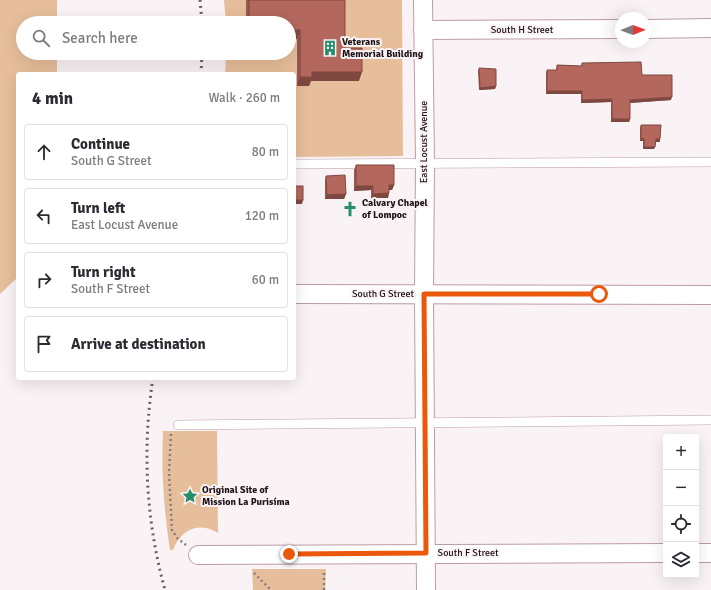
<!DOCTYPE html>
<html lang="en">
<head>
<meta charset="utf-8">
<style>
	body { margin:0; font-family:Signika,sans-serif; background:#f7f7f7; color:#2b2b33 }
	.controls { position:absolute; right:12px; bottom:12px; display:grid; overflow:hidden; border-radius:4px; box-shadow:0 4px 16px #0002 }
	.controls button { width:36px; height:36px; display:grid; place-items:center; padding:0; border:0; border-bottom:1px solid #e1e1e2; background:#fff; color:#2b2b33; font:20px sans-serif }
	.compass { position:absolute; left:615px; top:12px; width:36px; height:36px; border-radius:50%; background:#fff; box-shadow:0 4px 16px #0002; rotate:89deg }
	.stop { position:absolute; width:12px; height:12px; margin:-9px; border:3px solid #ea580c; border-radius:50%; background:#fff }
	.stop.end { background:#ea580c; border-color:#fff; box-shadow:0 1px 4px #0008 }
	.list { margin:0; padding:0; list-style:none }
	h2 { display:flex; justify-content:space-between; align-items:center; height:52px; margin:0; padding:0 16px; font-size:17px }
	h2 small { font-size:13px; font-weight:400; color:#7c7c81 }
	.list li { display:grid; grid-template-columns:26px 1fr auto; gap:12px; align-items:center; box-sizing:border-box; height:56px; margin:0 8px 8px; padding:0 8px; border:1px solid #e1e1e2; border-radius:4px }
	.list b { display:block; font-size:15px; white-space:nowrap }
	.list p { margin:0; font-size:13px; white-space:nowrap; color:#7c7c81 }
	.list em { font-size:13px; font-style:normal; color:#7c7c81 }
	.icon { flex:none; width:22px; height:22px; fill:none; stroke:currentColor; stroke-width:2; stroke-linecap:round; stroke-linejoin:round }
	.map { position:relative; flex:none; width:711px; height:590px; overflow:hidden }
	.search { position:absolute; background:#fff; box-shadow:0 4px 16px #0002; left:16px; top:16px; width:280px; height:44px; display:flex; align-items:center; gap:10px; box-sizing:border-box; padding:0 14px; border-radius:22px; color:#7c7c81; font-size:15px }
	.panel { position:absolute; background:#fff; box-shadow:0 4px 16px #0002; left:16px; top:72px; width:280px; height:308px; border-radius:4px }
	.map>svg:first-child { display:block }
</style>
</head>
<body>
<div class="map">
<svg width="711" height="590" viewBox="0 0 711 590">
	<rect width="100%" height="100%" fill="#faf3f6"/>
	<g fill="#e7be9b">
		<polygon points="0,0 57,0 57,23 23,23 23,53 57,53 57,74 18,74 18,277 0,294"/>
		<polygon points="224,0 402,0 403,156 294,157 294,74 225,74 226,53 289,53 289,23 226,23"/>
		<path d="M163 431H217L218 533C198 521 181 530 173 550H170C164 510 161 472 163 431Z"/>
		<polygon points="252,569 326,569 325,590 253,590"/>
	</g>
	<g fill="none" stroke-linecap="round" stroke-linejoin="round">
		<defs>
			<g id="lane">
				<polyline points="294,164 711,162"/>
				<polyline points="178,425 711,420"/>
			</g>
			<g id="street">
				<polyline points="423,0 425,163 424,294 426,590"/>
				<polyline points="645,29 711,28"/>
				<polyline points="423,30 621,29"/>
				<polyline points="294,294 711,295"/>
				<polyline points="696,553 711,553"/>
				<polyline points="198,555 666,553"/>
			</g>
		</defs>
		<use href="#lane" stroke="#bc9ca7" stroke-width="10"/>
		<use href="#street" stroke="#bc9ca7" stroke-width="20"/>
		<g stroke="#857c7f" stroke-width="2.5" stroke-dasharray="2 3" stroke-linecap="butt">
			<polyline points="171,434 169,473 172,530 178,539 186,545"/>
			<polyline points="254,573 271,590"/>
			<polyline points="324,590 324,571"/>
		</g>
		<use href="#lane" stroke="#fff" stroke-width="9"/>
		<use href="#street" stroke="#fff" stroke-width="18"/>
		<g stroke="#696063" stroke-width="3" stroke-dasharray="2 4" stroke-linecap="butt">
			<polyline points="200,0 202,23"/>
			<polyline points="201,74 202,53"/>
			<path d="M153 378C142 449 146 521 165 590"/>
		</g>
	</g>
	<g fill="#9b5950">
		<polygon points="246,0 345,0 345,48 359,81 311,81 309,86 297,86 297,39 289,23 246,23"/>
		<polygon points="582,63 642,75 671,100 630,103 630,119 629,122 611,122 611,102 581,103 581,94 546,94 546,73 547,70 556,70 557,65 581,66"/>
		<polygon points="479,68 496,86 495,89 479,90 478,71"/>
		<polygon points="641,125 660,142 656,142 654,149 643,149 643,141 640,141 640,128"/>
		<polygon points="356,165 394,185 392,190 389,190 388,198 371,198 371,190 354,191 354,170"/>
		<polygon points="326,176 346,194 344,199 325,199 325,180"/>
	</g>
	<g fill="#7e4841">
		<polygon points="289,30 300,30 297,39 289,39"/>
		<polygon points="312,72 362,72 359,81 311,81 309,86 297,86 300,77"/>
		<polygon points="496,86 495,89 479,90 480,88"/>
		<polygon points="547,91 582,91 581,94 546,94"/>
		<polygon points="672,97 671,100 629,103 630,100"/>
		<polygon points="612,99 611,102 581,103 582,100"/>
		<polygon points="612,119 630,119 629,122 611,122"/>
		<polygon points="641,138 644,139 643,141 640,141"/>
		<polygon points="656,139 660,139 660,142 655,142"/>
		<polygon points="644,147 655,147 654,149 643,149"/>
		<polygon points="389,185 394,185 392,190 387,190"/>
		<polygon points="356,186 373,186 371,190 354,191"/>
		<polygon points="389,193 388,198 371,198 373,194"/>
		<polygon points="346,194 344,199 325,199 327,195"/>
		<polygon points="294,200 303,200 302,204 294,204"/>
	</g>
	<g fill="#b4675d" stroke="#7e4841">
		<polygon points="249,0 345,0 345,48 362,48 362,72 312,72 312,77 300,77 300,30 289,30 289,23 249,23"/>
		<polygon points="641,62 642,75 672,75 672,97 630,100 630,119 612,119 612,99 582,100 582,91 547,91 547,70 557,70 557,65 582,66 582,63"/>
		<polygon points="479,68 496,69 496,86 480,88"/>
		<polygon points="641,125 661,125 660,139 656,139 655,147 644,147 644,139 641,138"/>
		<polygon points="356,165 394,165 394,185 389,185 389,193 373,194 373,186 356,186"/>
		<polygon points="345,175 346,194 327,195 326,176"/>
		<rect x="294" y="186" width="9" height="14"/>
	</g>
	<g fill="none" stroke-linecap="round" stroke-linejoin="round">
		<polyline stroke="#ea580c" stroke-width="5" points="289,554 426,553 424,294 599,294"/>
	</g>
	<defs>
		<symbol id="building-bare" viewBox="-9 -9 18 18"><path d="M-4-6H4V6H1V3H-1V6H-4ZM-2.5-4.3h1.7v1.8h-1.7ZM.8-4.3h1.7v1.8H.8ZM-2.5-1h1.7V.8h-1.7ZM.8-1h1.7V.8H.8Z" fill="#278e6b" stroke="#faf3f6" stroke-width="2.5" paint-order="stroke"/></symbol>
		<symbol id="church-bare" viewBox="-9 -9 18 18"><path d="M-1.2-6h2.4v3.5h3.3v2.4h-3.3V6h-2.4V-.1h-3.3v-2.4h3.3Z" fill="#278e6b" stroke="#faf3f6" stroke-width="2.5" paint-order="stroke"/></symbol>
		<symbol id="sight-bare" viewBox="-9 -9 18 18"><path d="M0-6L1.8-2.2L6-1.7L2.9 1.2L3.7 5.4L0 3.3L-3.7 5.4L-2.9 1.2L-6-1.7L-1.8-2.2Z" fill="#278e6b" stroke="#faf3f6" stroke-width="2.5" paint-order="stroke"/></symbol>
	</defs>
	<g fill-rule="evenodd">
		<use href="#building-bare" x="319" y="37" width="22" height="22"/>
		<use href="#church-bare" x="339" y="198" width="22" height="22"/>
		<use href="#sight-bare" x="179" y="485" width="22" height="22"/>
	</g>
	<g text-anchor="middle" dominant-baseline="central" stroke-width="4" stroke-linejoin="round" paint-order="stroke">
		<g font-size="10" fill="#1c1115" stroke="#faf3f6">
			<text x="522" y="30">South H Street</text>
			<text transform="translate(424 142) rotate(-90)">East Locust Avenue</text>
			<text x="383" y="294">South G Street</text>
			<text x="468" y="553">South F Street</text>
		</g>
		<g font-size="10" font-weight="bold" fill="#1c1115" stroke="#faf3f6" text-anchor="start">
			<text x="342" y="42">Veterans<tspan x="342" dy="12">Memorial Building</tspan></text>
			<text x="362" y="203">Calvary Chapel<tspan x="362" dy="12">of Lompoc</tspan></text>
			<text x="202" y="490">Original Site of<tspan x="202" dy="12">Mission La Purisíma</tspan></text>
		</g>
	</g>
</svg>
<div class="controls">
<button>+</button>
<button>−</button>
<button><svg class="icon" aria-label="locate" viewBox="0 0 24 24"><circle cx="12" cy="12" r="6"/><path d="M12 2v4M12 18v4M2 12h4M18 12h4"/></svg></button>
<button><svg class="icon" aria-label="layers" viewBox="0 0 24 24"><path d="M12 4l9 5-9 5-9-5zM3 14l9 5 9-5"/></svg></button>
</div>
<svg class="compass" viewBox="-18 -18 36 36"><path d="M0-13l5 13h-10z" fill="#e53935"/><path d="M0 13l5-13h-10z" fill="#7c7c81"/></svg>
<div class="stop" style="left:599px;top:294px"></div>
<div class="stop end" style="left:289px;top:554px"></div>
<div class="search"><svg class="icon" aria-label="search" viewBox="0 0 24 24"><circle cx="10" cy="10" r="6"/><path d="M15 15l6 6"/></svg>Search here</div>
<section class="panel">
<h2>4 min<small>Walk · 260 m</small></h2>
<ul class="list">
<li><svg class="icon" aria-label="ahead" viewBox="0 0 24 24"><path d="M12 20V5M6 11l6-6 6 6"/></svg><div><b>Continue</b><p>South G Street</p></div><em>80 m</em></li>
<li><svg class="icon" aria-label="left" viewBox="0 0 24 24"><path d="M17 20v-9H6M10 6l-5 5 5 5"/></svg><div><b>Turn left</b><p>East Locust Avenue</p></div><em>120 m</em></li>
<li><svg class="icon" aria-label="right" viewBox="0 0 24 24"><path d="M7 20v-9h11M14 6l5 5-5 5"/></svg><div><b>Turn right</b><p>South F Street</p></div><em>60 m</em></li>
<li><svg class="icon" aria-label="arrive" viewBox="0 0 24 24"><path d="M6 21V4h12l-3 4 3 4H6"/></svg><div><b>Arrive at destination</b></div></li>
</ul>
</section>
</div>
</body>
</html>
